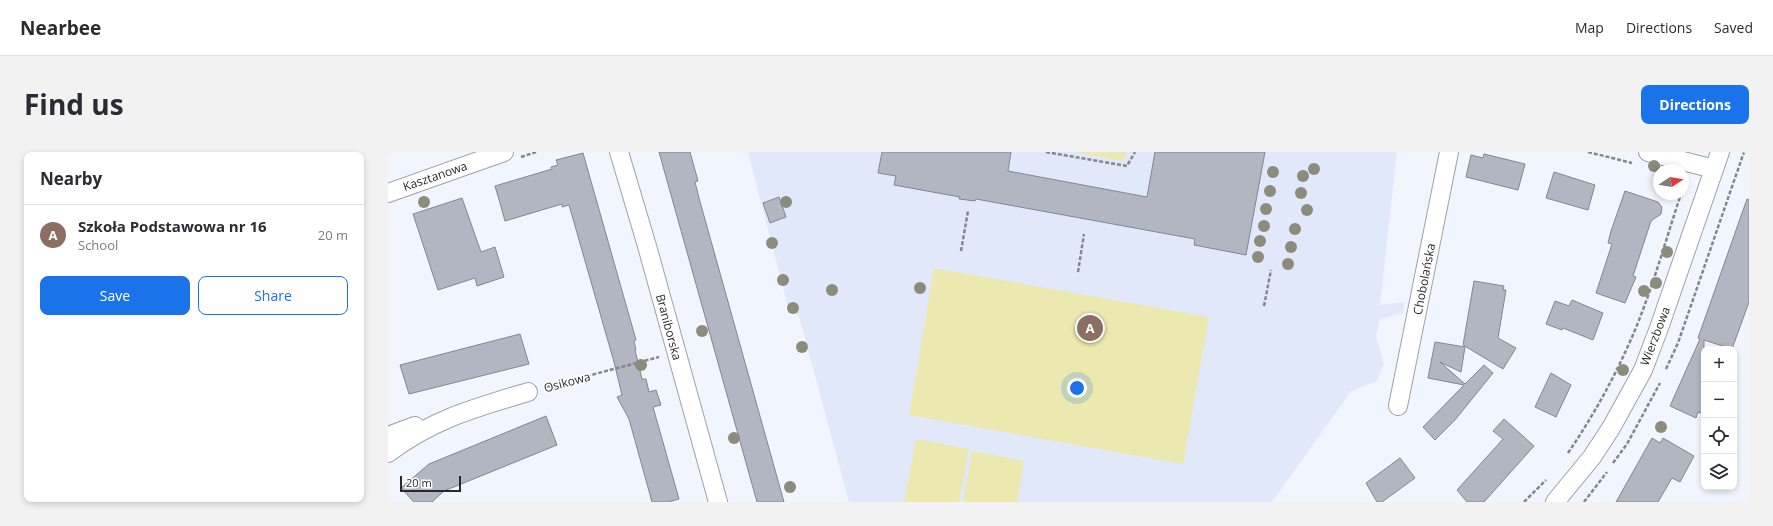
<!DOCTYPE html>
<html lang="en">
<head>
<meta charset="utf-8">
<style>
	body { margin:0; font-family:"Open Sans",sans-serif; background:#f2f2f3; color:#2b2b33 }
	.controls { position:absolute; right:12px; bottom:12px; display:grid; overflow:hidden; border-radius:8px; box-shadow:0 2px 6px #0003 }
	.controls button { width:36px; height:36px; display:grid; place-items:center; padding:0; border:0; border-bottom:1px solid #e1e1e2; background:#fff; color:#2b2b33; font:20px sans-serif }
	.compass { position:absolute; left:1265px; top:12px; width:36px; height:36px; border-radius:50%; background:#fff; box-shadow:0 2px 6px #0003; rotate:78deg }
	.scale { position:absolute; left:12px; bottom:10px; width:61px; box-sizing:border-box; padding-left:4px; border:2px solid #27292d; border-top:0; font-size:11px; line-height:14px; white-space:nowrap; color:#27292d; -webkit-text-stroke:3px #fff; paint-order:stroke }
	.you { position:absolute; left:689px; top:236px; width:14px; height:14px; margin:-10px; border:3px solid #fff; border-radius:50%; background:#1a73e8; box-shadow:0 0 0 6px #1a73e833 }
	.badge { display:grid; place-items:center; width:26px; height:26px; border-radius:50%; background:#1a73e8; color:#fff; font-size:13px; font-weight:700 }
	.pin { position:absolute; translate:-50% -50%; border:2px solid #fff; box-shadow:0 1px 4px #0006 }
	.list { margin:0; padding:0; list-style:none }
	h2 { display:flex; justify-content:space-between; align-items:center; height:52px; margin:0; padding:0 16px; font-size:17px }
	h2 small { font-size:13px; font-weight:400; color:#7c7c81 }
	.list li { display:grid; grid-template-columns:26px 1fr auto; gap:12px; align-items:center; box-sizing:border-box; height:60px; padding:0 16px; border-top:1px solid #e1e1e2 }
	.list b { display:block; font-size:15px; white-space:nowrap }
	.list p { margin:0; font-size:13px; white-space:nowrap; color:#7c7c81 }
	.list em { font-size:13px; font-style:normal; color:#7c7c81 }
	.actions { display:flex; gap:8px; padding:12px 16px }
	.actions a { flex:1; padding:9px 0; border:1px solid #1a73e8; border-radius:8px; text-align:center; font-size:14px; color:#1a73e8 }
	.actions .main { background:#1a73e8; color:#fff }
	.icon { flex:none; width:22px; height:22px; fill:none; stroke:currentColor; stroke-width:2; stroke-linecap:round; stroke-linejoin:round }
	.map { position:relative; flex:none; width:1361px; height:350px; overflow:hidden; border-radius:8px }
	header { display:flex; align-items:center; gap:24px; box-sizing:border-box; height:56px; padding:0 20px; background:#fff; border-bottom:1px solid #e1e1e2 }
	header strong { font-size:19px }
	nav { display:flex; gap:22px; margin-inline-start:auto; font-size:14px }
	.intro { display:flex; align-items:center; justify-content:space-between; box-sizing:border-box; height:96px; padding:0 24px }
	h1 { margin:0; font-size:28px }
	.button { padding:10px 18px; border-radius:8px; background:#1a73e8; color:#fff; font-size:14px; font-weight:700 }
	main { display:flex; gap:24px; padding:0 24px }
	aside { flex:1; background:#fff; border-radius:8px; box-shadow:0 2px 6px #0003 }
	.map>svg:first-child { display:block }
</style>
</head>
<body>
<header>
<strong>Nearbee</strong>
<nav><a>Map</a><a>Directions</a><a>Saved</a></nav>
</header>
<div class="intro"><h1>Find us</h1><a class="button">Directions</a></div>
<main>
<aside>
<h2>Nearby<small></small></h2>
<ul class="list">
<li><span class="badge" style="background:#8d6e63">A</span><div><b>Szkoła Podstawowa nr 16</b><p>School</p></div><em>20 m</em></li>
</ul>
<div class="actions"><a class="main">Save</a><a>Share</a></div>
</aside>
<div class="map">
<svg width="1361" height="350" viewBox="0 0 1361 350">
	<rect width="100%" height="100%" fill="#f1f5fe"/>
	<polygon fill="#e1e8fa" points="360,0 1009,0 992,153 1016,150 1015,161 992,167 988,184 996,212 989,229 963,239 884,350 461,350 411,164 401,159"/>
	<g fill="#ebe9b0">
		<polygon points="686,0 739,0 735,9"/>
		<polygon points="546,116 821,165 795,312 521,263"/>
		<polygon points="528,287 581,297 571,350 516,350"/>
		<polygon points="584,299 636,309 629,350 575,350"/>
	</g>
	<g fill="#b1b6c0" stroke="#828690">
		<polygon points="271,0 302,0 310,29 307,30 311,46 396,350 369,350"/>
		<polygon points="494,0 623,0 620,19 759,45 767,0 877,0 858,103 806,93 807,87 588,47 587,49 571,47 572,45 506,33 508,24 490,21"/>
		<polygon points="195,1 248,188 246,189 248,198 247,198 254,227 258,227 261,240 268,238 273,253 265,255 291,347 280,350 264,350 241,267 229,245 234,243 226,210 181,53 174,55 174,52 117,69 112,51 107,34 164,17 163,15 170,13 168,8"/>
		<polygon points="1096,2 1137,12 1130,38 1078,25 1083,3 1095,6"/>
		<polygon points="1166,20 1207,33 1200,58 1158,46"/>
		<polygon points="1237,39 1270,50 1274,55 1273,62 1263,69 1245,124 1248,125 1237,151 1208,141 1224,92 1220,91 1223,79"/>
		<polygon points="391,45 398,65 382,71 375,51"/>
		<polygon points="74,46 93,100 107,95 116,125 89,134 87,126 50,138 25,62"/>
		<polygon points="1359,47 1361,48 1361,150 1344,197 1316,188 1316,262 1310,260 1308,266 1282,254 1312,187 1310,186"/>
		<polygon points="1086,129 1116,134 1115,138 1118,138 1110,186 1128,196 1115,217 1075,193"/>
		<polygon points="1184,148 1215,161 1205,188 1175,176 1174,178 1158,172 1167,149 1181,154"/>
		<polygon points="132,182 141,212 21,242 12,213"/>
		<polygon points="1047,190 1077,195 1073,220 1052,210 1077,232 1096,213 1105,221 1067,268 1047,288 1035,275 1076,233 1040,226"/>
		<polygon points="1163,221 1183,233 1168,265 1147,255"/>
		<polygon points="158,264 169,293 56,339 44,350 26,350 13,336 41,312"/>
		<polygon points="1116,267 1146,294 1096,350 1079,350 1069,338 1115,287 1105,279"/>
		<polygon points="1264,286 1272,291 1275,286 1306,304 1292,330 1284,326 1270,350 1228,350"/>
		<polygon points="1012,306 1027,326 994,350 989,350 978,331"/>
	</g>
	<g fill="none" stroke-linecap="round" stroke-linejoin="round">
		<defs>
			<g id="street">
				<polyline points="231,0 259,94 330,350"/>
				<polyline points="1260,0 1326,17"/>
				<polyline points="0,41 116,0"/>
				<polyline points="1010,254 1061,0"/>
				<polyline points="0,284 27,274"/>
				<path d="M0 301C45 267 87 256 140 240"/>
				<polyline points="1167,350 1204,305 1223,276 1255,218 1271,176 1332,0"/>
			</g>
		</defs>
		<use href="#street" stroke="#9ca1ab" stroke-width="20"/>
		<g stroke="#83868c" stroke-width="2.5" stroke-dasharray="4 2" stroke-linecap="butt">
			<polyline points="658,0 739,14 747,0"/>
			<polyline points="1200,0 1244,11"/>
			<polyline points="133,5 148,0"/>
			<polyline points="1295,34 1296,28"/>
			<polyline points="573,99 580,59"/>
			<polyline points="690,120 696,82"/>
			<polyline points="876,154 883,118"/>
			<polyline points="1278,217 1290,191 1356,0"/>
			<polyline points="158,235 271,205"/>
			<path d="M1180 301C1203 267 1223 232 1240 194 1262 146 1276 93 1293 42"/>
			<polyline points="1225,311 1239,292 1272,231"/>
			<polyline points="1136,350 1158,328"/>
			<polyline points="1196,350 1219,320"/>
		</g>
		<use href="#street" stroke="#fff" stroke-width="18"/>
	</g>
	<g fill="#8b8c7c">
		<circle cx="1266" cy="14" r="6"/>
		<circle cx="926" cy="17" r="6"/>
		<circle cx="885" cy="20" r="6"/>
		<circle cx="915" cy="24" r="6"/>
		<circle cx="882" cy="39" r="6"/>
		<circle cx="913" cy="41" r="6"/>
		<circle cx="36" cy="50" r="6"/>
		<circle cx="398" cy="50" r="6"/>
		<circle cx="878" cy="57" r="6"/>
		<circle cx="919" cy="58" r="6"/>
		<circle cx="876" cy="74" r="6"/>
		<circle cx="907" cy="77" r="6"/>
		<circle cx="872" cy="89" r="6"/>
		<circle cx="384" cy="91" r="6"/>
		<circle cx="903" cy="95" r="6"/>
		<circle cx="1279" cy="100" r="6"/>
		<circle cx="870" cy="105" r="6"/>
		<circle cx="900" cy="112" r="6"/>
		<circle cx="395" cy="128" r="6"/>
		<circle cx="1268" cy="131" r="6"/>
		<circle cx="532" cy="136" r="6"/>
		<circle cx="444" cy="138" r="6"/>
		<circle cx="1256" cy="139" r="6"/>
		<circle cx="405" cy="156" r="6"/>
		<circle cx="314" cy="179" r="6"/>
		<circle cx="414" cy="195" r="6"/>
		<circle cx="253" cy="213" r="6"/>
		<circle cx="1235" cy="218" r="6"/>
		<circle cx="1273" cy="275" r="6"/>
		<circle cx="346" cy="286" r="6"/>
		<circle cx="402" cy="335" r="6"/>
	</g>
	<g text-anchor="middle" dominant-baseline="central" stroke-width="3" stroke-linejoin="round" paint-order="stroke">
		<g font-size="12" fill="#27292d" stroke="#fff">
			<text transform="translate(47 24) rotate(-19)">Kasztanowa</text>
			<text transform="translate(1036 127) rotate(-79)">Chobolańska</text>
			<text transform="translate(281 175) rotate(75)">Braniborska</text>
			<text transform="translate(1267 184) rotate(-69)">Wierzbowa</text>
			<text transform="translate(179 230) rotate(-15)">Osikowa</text>
		</g>
	</g>
</svg>
<div class="controls">
<button>+</button>
<button>−</button>
<button><svg class="icon" aria-label="locate" viewBox="0 0 24 24"><circle cx="12" cy="12" r="6"/><path d="M12 2v4M12 18v4M2 12h4M18 12h4"/></svg></button>
<button><svg class="icon" aria-label="layers" viewBox="0 0 24 24"><path d="M12 4l9 5-9 5-9-5zM3 14l9 5 9-5"/></svg></button>
</div>
<svg class="compass" viewBox="-18 -18 36 36"><path d="M0-13l5 13h-10z" fill="#e53935"/><path d="M0 13l5-13h-10z" fill="#7c7c81"/></svg>
<div class="scale">20 m</div>
<div class="you"></div>
<div class="pin badge" style="left:702px;top:176px;background:#8d6e63">A</div>
</div>
</main>
</body>
</html>
